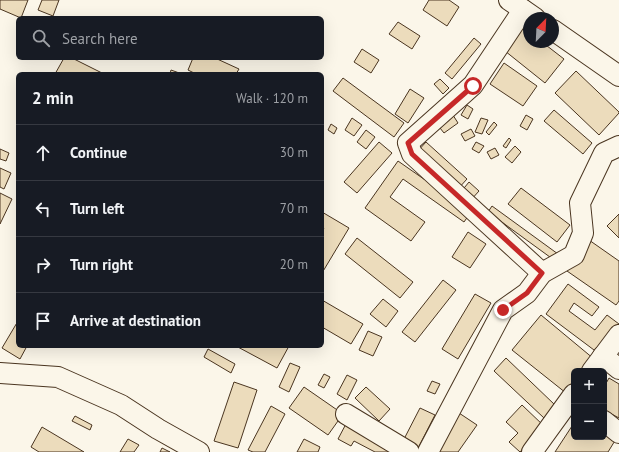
<!DOCTYPE html>
<html lang="en">
<head>
<meta charset="utf-8">
<style>
	body { margin:0; font-family:"PT Sans",sans-serif; background:#20242c; color:#f1f3f6 }
	.controls { position:absolute; right:12px; bottom:12px; display:grid; overflow:hidden; border-radius:6px; box-shadow:0 4px 16px #0002 }
	.controls button { width:36px; height:36px; display:grid; place-items:center; padding:0; border:0; border-bottom:1px solid #363941; background:#171b24; color:#f1f3f6; font:20px sans-serif }
	.compass { position:absolute; left:523px; top:12px; width:36px; height:36px; border-radius:50%; background:#171b24; box-shadow:0 4px 16px #0002; rotate:24deg }
	.stop { position:absolute; width:12px; height:12px; margin:-9px; border:3px solid #c62828; border-radius:50%; background:#fff }
	.stop.end { background:#c62828; border-color:#fff; box-shadow:0 1px 4px #0008 }
	.list { margin:0; padding:0; list-style:none }
	h2 { display:flex; justify-content:space-between; align-items:center; height:52px; margin:0; padding:0 16px; font-size:17px }
	h2 small { font-size:13px; font-weight:400; color:#9ea1a6 }
	.list li { display:grid; grid-template-columns:26px 1fr auto; gap:12px; align-items:center; box-sizing:border-box; height:56px; padding:0 16px; border-top:1px solid #363941 }
	.list b { display:block; font-size:15px; white-space:nowrap }
	.list em { font-size:13px; font-style:normal; color:#9ea1a6 }
	.icon { flex:none; width:22px; height:22px; fill:none; stroke:currentColor; stroke-width:2; stroke-linecap:round; stroke-linejoin:round }
	.map { position:relative; flex:none; width:619px; height:452px; overflow:hidden }
	.search { position:absolute; background:#171b24; box-shadow:0 4px 16px #0002; left:16px; top:16px; width:308px; height:44px; display:flex; align-items:center; gap:10px; box-sizing:border-box; padding:0 14px; border-radius:6px; color:#9ea1a6; font-size:15px }
	.panel { position:absolute; background:#171b24; box-shadow:0 4px 16px #0002; left:16px; top:72px; width:308px; height:276px; border-radius:6px }
	.map>svg:first-child { display:block }
</style>
</head>
<body>
<div class="map">
<svg width="619" height="452" viewBox="0 0 619 452">
	<rect width="100%" height="100%" fill="#fbf6e9"/>
	<g fill="#ecdcbc" stroke="#4a3520">
		<polygon points="0,0 28,0 21,18 0,9"/>
		<polygon points="42,0 59,0 53,16 38,10"/>
		<polygon points="429,0 449,0 459,7 447,26 423,10"/>
		<polygon points="398,22 420,36 412,49 389,34"/>
		<polygon points="524,27 529,32 529,42 542,42 564,59 545,83 505,51"/>
		<polygon points="474,38 481,44 452,79 445,73"/>
		<polygon points="362,49 379,60 371,73 354,62"/>
		<polygon points="64,58 72,58 102,73 55,74"/>
		<polygon points="193,58 215,58 239,69 236,74 196,74 188,70"/>
		<polygon points="504,63 537,86 523,106 490,84"/>
		<polygon points="171,70 182,74 170,74"/>
		<polygon points="576,71 619,112 619,113 599,135 555,93"/>
		<polygon points="343,78 404,123 394,137 333,91"/>
		<polygon points="440,79 449,88 443,94 434,84"/>
		<polygon points="410,89 424,98 408,123 395,114"/>
		<polygon points="467,105 473,109 468,119 461,115"/>
		<polygon points="554,110 592,143 583,154 544,121"/>
		<polygon points="451,112 458,123 444,133 436,123"/>
		<polygon points="526,115 533,119 527,130 520,126"/>
		<polygon points="352,118 362,125 354,136 345,130"/>
		<polygon points="481,118 488,120 482,134 475,132"/>
		<polygon points="494,122 497,125 489,135 486,132"/>
		<polygon points="331,124 337,128 334,134 328,130"/>
		<polygon points="471,129 475,136 465,141 461,134"/>
		<polygon points="366,130 375,137 366,149 357,142"/>
		<polygon points="509,138 511,140 506,148 503,146"/>
		<polygon points="379,142 392,153 357,193 344,182"/>
		<polygon points="426,142 467,179 457,190 416,153"/>
		<polygon points="476,142 484,146 479,153 472,149"/>
		<polygon points="515,146 521,152 512,163 505,157"/>
		<polygon points="495,148 499,155 491,159 487,152"/>
		<polygon points="0,149 9,153 6,161 0,159"/>
		<polygon points="398,161 471,212 464,222 403,179 390,197 425,222 411,241 365,208"/>
		<polygon points="0,168 11,173 4,189 0,187"/>
		<polygon points="469,182 479,191 470,201 460,193"/>
		<polygon points="521,188 570,225 557,242 508,204"/>
		<polygon points="0,193 12,199 0,224"/>
		<polygon points="492,206 558,254 554,260 488,212"/>
		<polygon points="322,212 349,228 322,273 322,231 324,228 322,227"/>
		<polygon points="619,214 619,238 607,226"/>
		<polygon points="468,232 486,244 470,268 452,257"/>
		<polygon points="357,238 413,282 400,298 345,254"/>
		<polygon points="589,240 619,261 619,301 616,305 567,271"/>
		<polygon points="443,280 456,290 415,342 402,332"/>
		<polygon points="568,284 599,307 592,316 574,303 569,311 595,330 607,315 619,324 598,353 546,314"/>
		<polygon points="475,294 491,303 458,359 442,349"/>
		<polygon points="383,299 398,311 386,327 370,314"/>
		<polygon points="322,300 363,324 351,344 322,327"/>
		<polygon points="541,315 594,359 584,371 574,371 574,383 566,393 512,350"/>
		<polygon points="18,321 18,346 27,346 20,359 2,348"/>
		<polygon points="368,331 382,337 373,356 359,350"/>
		<polygon points="236,346 289,346 277,368"/>
		<polygon points="208,349 235,364 231,373 204,357"/>
		<polygon points="506,358 555,405 544,418 494,371"/>
		<polygon points="290,363 300,367 289,392 279,387"/>
		<polygon points="324,374 330,377 324,388 318,385"/>
		<polygon points="347,375 357,380 347,400 337,394"/>
		<polygon points="609,378 619,384 619,418 604,410 604,387"/>
		<polygon points="432,381 440,384 435,394 427,391"/>
		<polygon points="234,382 257,390 238,448 214,441"/>
		<polygon points="304,387 343,414 328,435 289,408"/>
		<polygon points="366,387 390,409 379,421 355,398"/>
		<polygon points="522,405 544,426 520,452 509,442 518,433 506,422"/>
		<polygon points="271,406 285,414 265,452 253,452 248,450"/>
		<polygon points="420,408 435,415 418,448 403,441"/>
		<polygon points="459,413 477,425 458,452 432,452"/>
		<polygon points="75,416 92,425 90,430 72,421"/>
		<polygon points="347,422 403,452 375,452 354,441 351,446 338,439"/>
		<polygon points="574,423 574,437 604,437 604,431 616,439 608,452 555,452"/>
		<polygon points="42,427 84,452 39,452 31,447"/>
		<polygon points="128,439 139,445 134,452 120,452"/>
		<polygon points="304,439 320,447 318,452 297,452"/>
		<polygon points="162,448 170,452 160,452"/>
	</g>
	<g fill="none" stroke-linecap="round" stroke-linejoin="round">
		<defs>
			<g id="minor">
				<polyline points="509,0 535,18"/>
				<polyline points="523,10 473,85 408,143 412,154 542,273"/>
				<polyline points="553,30 619,76"/>
				<polyline points="603,356 619,369"/>
				<polyline points="592,371 619,335"/>
				<polyline points="0,373 58,377 121,405 158,429 199,452"/>
				<polyline points="346,414 409,452"/>
				<polyline points="604,421 619,433"/>
				<polyline points="428,452 503,310 527,293 542,273 574,255 583,233 580,203 604,153 619,146"/>
				<polyline points="532,452 574,394"/>
			</g>
		</defs>
		<use href="#minor" stroke="#4a3520" stroke-width="22"/>
		<use href="#minor" stroke="#fbf6e9" stroke-width="20"/>
	</g>
	<g fill="none" stroke-linecap="round" stroke-linejoin="round">
		<polyline stroke="#c62828" stroke-width="5" points="473,86 408,143 412,154 542,273 527,293 503,310"/>
	</g>
</svg>
<div class="controls">
<button>+</button>
<button>−</button>
</div>
<svg class="compass" viewBox="-18 -18 36 36"><path d="M0-13l5 13h-10z" fill="#e53935"/><path d="M0 13l5-13h-10z" fill="#9ea1a6"/></svg>
<div class="stop" style="left:473px;top:86px"></div>
<div class="stop end" style="left:503px;top:310px"></div>
<div class="search"><svg class="icon" aria-label="search" viewBox="0 0 24 24"><circle cx="10" cy="10" r="6"/><path d="M15 15l6 6"/></svg>Search here</div>
<section class="panel">
<h2>2 min<small>Walk · 120 m</small></h2>
<ul class="list">
<li><svg class="icon" aria-label="ahead" viewBox="0 0 24 24"><path d="M12 20V5M6 11l6-6 6 6"/></svg><div><b>Continue</b></div><em>30 m</em></li>
<li><svg class="icon" aria-label="left" viewBox="0 0 24 24"><path d="M17 20v-9H6M10 6l-5 5 5 5"/></svg><div><b>Turn left</b></div><em>70 m</em></li>
<li><svg class="icon" aria-label="right" viewBox="0 0 24 24"><path d="M7 20v-9h11M14 6l5 5-5 5"/></svg><div><b>Turn right</b></div><em>20 m</em></li>
<li><svg class="icon" aria-label="arrive" viewBox="0 0 24 24"><path d="M6 21V4h12l-3 4 3 4H6"/></svg><div><b>Arrive at destination</b></div></li>
</ul>
</section>
</div>
</body>
</html>
